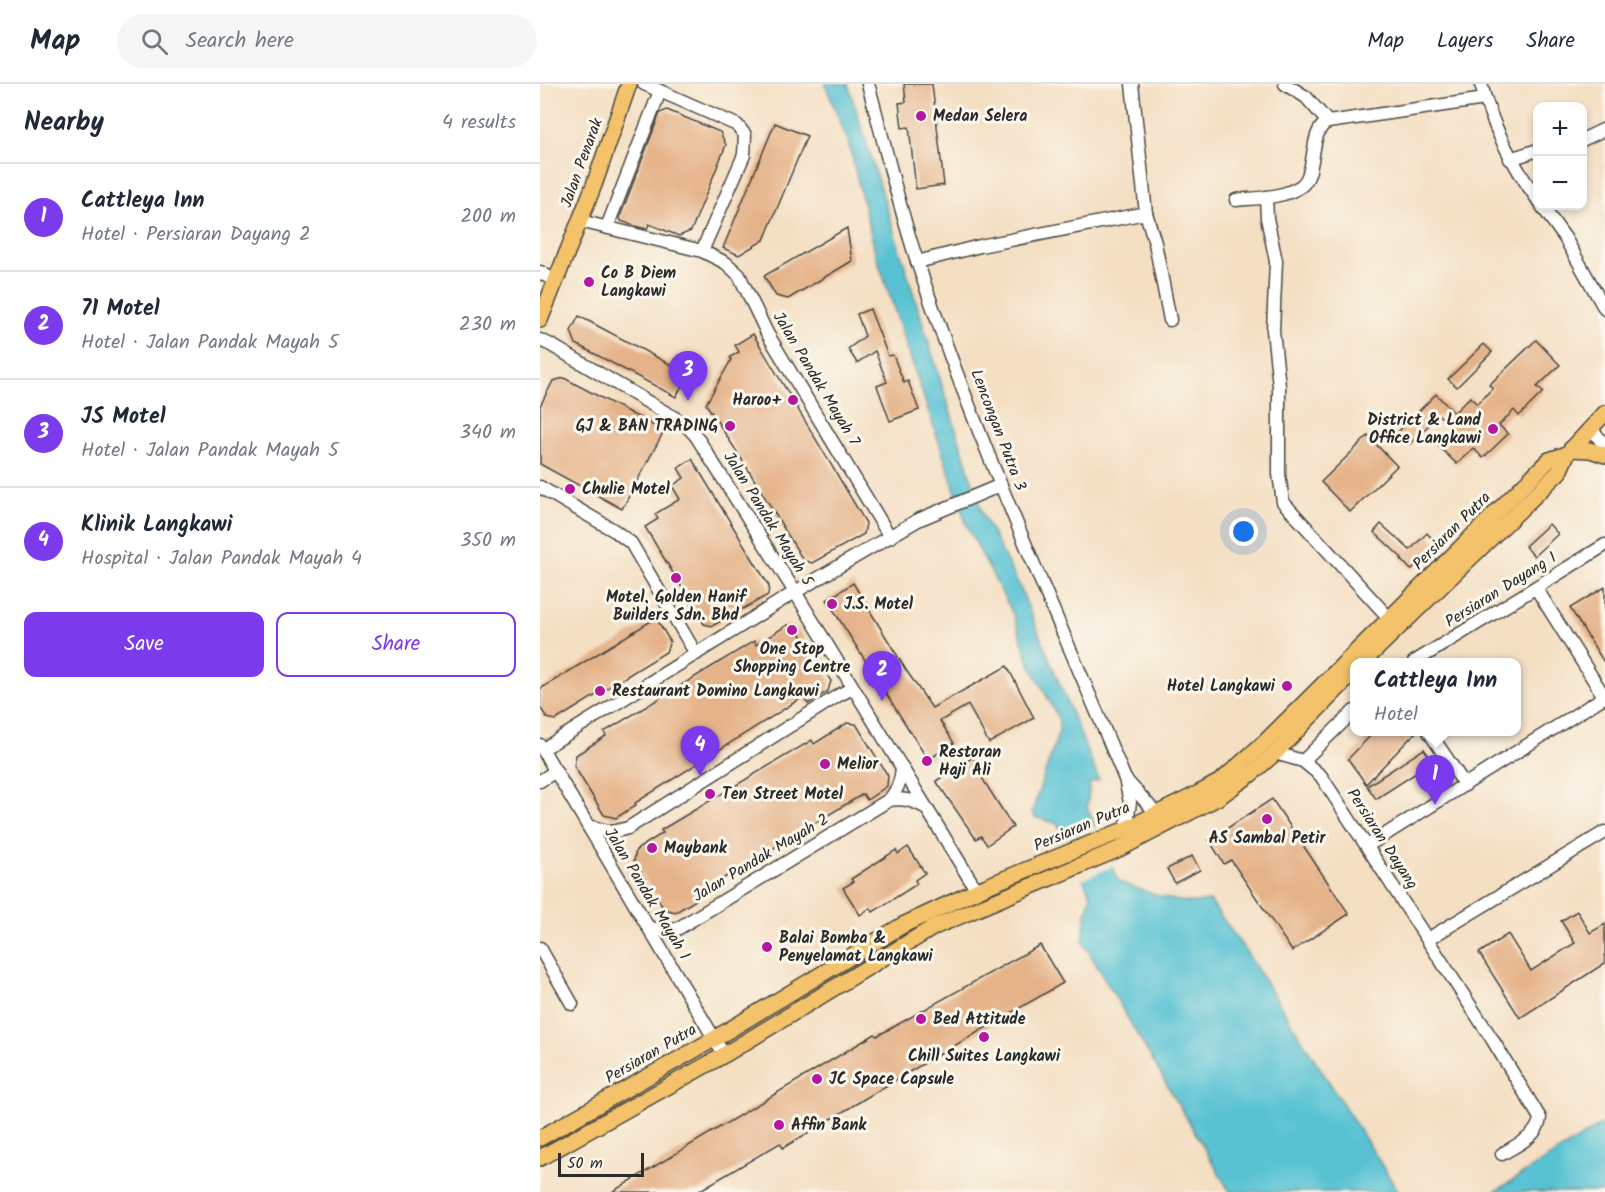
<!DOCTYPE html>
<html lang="en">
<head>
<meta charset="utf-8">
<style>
	body { margin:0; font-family:Kalam,sans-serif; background:#f6f6f7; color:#1f2937 }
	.controls { position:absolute; right:18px; top:18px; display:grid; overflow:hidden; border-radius:12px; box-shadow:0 3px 9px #0003 }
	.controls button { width:54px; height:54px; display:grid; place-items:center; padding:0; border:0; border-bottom:2px solid #e0e1e3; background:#fff; color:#1f2937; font:30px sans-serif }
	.scale { position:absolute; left:18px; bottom:15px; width:86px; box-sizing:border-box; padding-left:6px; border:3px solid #2b2b2b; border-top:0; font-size:16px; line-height:21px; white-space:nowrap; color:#2b2b2b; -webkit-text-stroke:4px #fbf7ec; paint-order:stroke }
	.you { position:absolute; left:704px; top:448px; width:21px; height:21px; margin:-15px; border:4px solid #fff; border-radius:50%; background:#1a73e8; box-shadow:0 0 0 9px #1a73e833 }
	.badge { display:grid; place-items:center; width:39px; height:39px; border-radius:50%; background:#7c3aed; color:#fff; font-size:20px; font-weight:700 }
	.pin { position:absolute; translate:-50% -50px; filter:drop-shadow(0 2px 3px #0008) }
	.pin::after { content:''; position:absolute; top:32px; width:21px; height:18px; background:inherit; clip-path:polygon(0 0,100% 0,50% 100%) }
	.popup { position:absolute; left:810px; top:574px; width:171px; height:78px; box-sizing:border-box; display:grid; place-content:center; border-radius:12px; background:#fff; filter:drop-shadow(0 2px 4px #0005); font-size:20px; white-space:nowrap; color:#747a83 }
	.popup b { font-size:22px; color:#1f2937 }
	.popup::after { content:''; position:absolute; left:50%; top:100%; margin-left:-12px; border:12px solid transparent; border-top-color:#fff }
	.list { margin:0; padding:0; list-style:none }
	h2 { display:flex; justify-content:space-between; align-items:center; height:78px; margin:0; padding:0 24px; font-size:26px }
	h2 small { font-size:20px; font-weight:400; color:#747a83 }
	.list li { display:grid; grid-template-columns:39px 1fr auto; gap:18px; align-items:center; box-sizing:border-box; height:108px; padding:0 24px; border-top:2px solid #e0e1e3 }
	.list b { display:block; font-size:22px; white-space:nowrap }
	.list p { margin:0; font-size:20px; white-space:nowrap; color:#747a83 }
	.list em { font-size:20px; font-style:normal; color:#747a83 }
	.actions { display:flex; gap:12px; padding:18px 24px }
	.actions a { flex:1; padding:14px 0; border:2px solid #7c3aed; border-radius:12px; text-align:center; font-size:21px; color:#7c3aed }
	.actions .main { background:#7c3aed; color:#fff }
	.icon { flex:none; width:33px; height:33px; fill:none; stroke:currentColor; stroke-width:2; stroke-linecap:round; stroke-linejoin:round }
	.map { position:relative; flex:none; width:1065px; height:1108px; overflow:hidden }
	header { display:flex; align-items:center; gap:36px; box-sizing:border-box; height:84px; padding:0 30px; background:#fff; border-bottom:2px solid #e0e1e3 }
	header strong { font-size:28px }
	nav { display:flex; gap:33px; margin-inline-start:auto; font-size:21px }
	.search { width:420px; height:54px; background:#f6f6f7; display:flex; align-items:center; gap:15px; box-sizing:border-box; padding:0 21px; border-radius:33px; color:#747a83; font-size:22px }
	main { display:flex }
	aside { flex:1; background:#fff }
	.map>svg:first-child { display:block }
</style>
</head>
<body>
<header>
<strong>Map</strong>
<div class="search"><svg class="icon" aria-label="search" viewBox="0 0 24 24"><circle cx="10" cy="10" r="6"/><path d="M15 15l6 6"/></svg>Search here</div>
<nav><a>Map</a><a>Layers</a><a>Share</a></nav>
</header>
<main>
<aside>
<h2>Nearby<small>4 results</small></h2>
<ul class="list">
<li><span class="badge">1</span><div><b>Cattleya Inn</b><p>Hotel · Persiaran Dayang 2</p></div><em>200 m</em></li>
<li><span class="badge">2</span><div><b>71 Motel</b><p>Hotel · Jalan Pandak Mayah 5</p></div><em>230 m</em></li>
<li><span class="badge">3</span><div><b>JS Motel</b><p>Hotel · Jalan Pandak Mayah 5</p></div><em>340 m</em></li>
<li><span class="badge">4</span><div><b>Klinik Langkawi</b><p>Hospital · Jalan Pandak Mayah 4</p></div><em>350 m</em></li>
</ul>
<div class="actions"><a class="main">Save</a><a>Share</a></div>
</aside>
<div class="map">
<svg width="1065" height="1108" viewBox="0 0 1065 1108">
	<rect width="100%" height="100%" fill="#fbf7ec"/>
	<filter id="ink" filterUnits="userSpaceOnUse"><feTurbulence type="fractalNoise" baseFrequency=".0167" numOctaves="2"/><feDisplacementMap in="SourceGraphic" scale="12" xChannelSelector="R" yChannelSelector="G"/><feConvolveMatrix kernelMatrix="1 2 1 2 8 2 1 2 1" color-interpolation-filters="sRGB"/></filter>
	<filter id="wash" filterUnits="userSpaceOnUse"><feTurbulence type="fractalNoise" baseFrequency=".008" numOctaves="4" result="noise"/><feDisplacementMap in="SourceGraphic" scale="24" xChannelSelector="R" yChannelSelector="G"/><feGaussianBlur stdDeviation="1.35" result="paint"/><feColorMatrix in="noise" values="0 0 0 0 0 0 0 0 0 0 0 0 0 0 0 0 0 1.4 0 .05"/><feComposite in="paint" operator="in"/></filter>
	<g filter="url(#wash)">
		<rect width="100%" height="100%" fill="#f4dfc3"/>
		<g fill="#58c2d3" stroke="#42767f" stroke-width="1.5">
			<path d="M285 0H308L442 429 480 503 559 696 550 699 547 723 578 796 582 799C611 809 640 823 670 817L705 866 859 1108H690L543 858 546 830 551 812 518 740 495 733 492 728 519 647V636L489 578 474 532 427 442 336 171 308 57Z"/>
			<polygon points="1065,1038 1065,1108 954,1108"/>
		</g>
		<polygon fill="#f4dfc3" points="558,741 575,781 541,796 522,756"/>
		<g id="blocks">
			<g fill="#e5b389">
				<polygon points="364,0 392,0 404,101 376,105 369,43 362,44 359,19 366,18"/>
				<polygon points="127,26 180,48 186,61 151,147 139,152 109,140 107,145 95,142 81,137 80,133 120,29"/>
				<polygon points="235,39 267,52 224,156 199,171 183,164"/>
				<polygon points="307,144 312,177 248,215 236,212 224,192"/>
				<polygon points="330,225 348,272 353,271 364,299 368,297 379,326 350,337 337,302 347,298 335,267 317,279 308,265 325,252 317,230"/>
				<polygon points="39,232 148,290 136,313 36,260 31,247"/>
				<polygon points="213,250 326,439 324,450 272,479 263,476 206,382 166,320 191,276 190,273 199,268 195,261"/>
				<polygon points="996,256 1020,281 997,303 1003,308 979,332 974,326 959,341 968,350 943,374 933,364 917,380 896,360 912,344 899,331 870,360 858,348 896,310 914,329 930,313 937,320 953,304 949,301"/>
				<polygon points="944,260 952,268 917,303 908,295"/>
				<polygon points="24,294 124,347 82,425 0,380 0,322 13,297"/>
				<polygon points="828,352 857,382 810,428 781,398"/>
				<polygon points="152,375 229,502 228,511 172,542 164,540 105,443 118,435 115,430 140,415 132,402 144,394 138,384"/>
				<polygon points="841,440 870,466 887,449 898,461 871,486 861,475 862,474 834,448"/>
				<polygon points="1009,440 1018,450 994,472 985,462"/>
				<polygon points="313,499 366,586 392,624 467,582 494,634 449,659 428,621 400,637 414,659 388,676 287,516"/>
				<polygon points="1065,503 1065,580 1030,524"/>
				<polygon points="116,534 130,557 126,568 16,636 7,634 0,623 0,605"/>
				<polygon points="247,541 257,544 291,597 288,607 268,620 263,613 95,719 96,721 76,734 64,731 34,682 36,671 66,652 64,648 214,557 216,561"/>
				<polygon points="307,639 316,640 348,692 347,702 327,716 323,710 154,812 156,816 136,828 124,825 94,777 96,766 123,749 121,746 272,656 274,660"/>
				<polygon points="834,648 876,648 826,700 808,675"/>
				<polygon points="884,665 893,678 836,715 827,702"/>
				<polygon points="433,673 445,693 442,694 473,743 447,761 441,752 436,755 396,697"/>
				<polygon points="732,715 809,830 752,867 691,776 684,780 669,756"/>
				<polygon points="368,763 385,789 375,796 377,800 333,828 330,824 320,831 303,804 313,798 311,795 356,766 358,770"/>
				<polygon points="652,772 660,786 635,799 627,785"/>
				<polygon points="1037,827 1050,849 1065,840 1065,879 980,934 939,869 968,850 991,887 1035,859 1021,837"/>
				<polygon points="500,861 523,899 369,988 243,1064 240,1059 157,1108 72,1108 335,950 337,952"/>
			</g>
		</g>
	</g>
	<g filter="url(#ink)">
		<use href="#blocks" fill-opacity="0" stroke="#494642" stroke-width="1.5"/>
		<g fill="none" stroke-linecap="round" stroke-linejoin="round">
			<defs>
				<g id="minor">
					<polyline points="104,0 197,41 205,51 204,71 162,167 186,179 199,191 227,249 350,453"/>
					<path d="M328 0C345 60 358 121 378 180 436 356 514 524 585 695L590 718 586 745"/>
					<polyline points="592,0 606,129 615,159 630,236"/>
					<polyline points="745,0 766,13 788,38"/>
					<path d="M941 0C952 42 972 80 998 116"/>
					<polyline points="1042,56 1065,45"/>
					<polyline points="970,75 998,66"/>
					<polyline points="726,113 727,134 736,177 733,246 739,302 739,390 743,418 849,534"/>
					<path d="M696 116C716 114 744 114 761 102 778 89 768 46 788 38L945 15"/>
					<polyline points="1002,122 1025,154 1065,225"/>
					<polyline points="40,137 162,167"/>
					<polyline points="67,143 120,7"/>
					<polyline points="377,178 440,162 606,129"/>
					<polyline points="0,188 15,197"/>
					<polyline points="0,256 11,261 145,340 156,352 255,508 437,807"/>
					<polyline points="1051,344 1065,362"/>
					<polyline points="0,403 75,447 91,459 156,570"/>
					<polyline points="996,504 1065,614"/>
					<polyline points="874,578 1065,461"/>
					<polyline points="889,648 925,701"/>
					<polyline points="0,661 184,971"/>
					<polyline points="3,665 255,508 378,436 461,401"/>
					<path d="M735 669 763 677 781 692 952 955 1000 1034C998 1053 976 1061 962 1070"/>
					<polyline points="763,677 814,627"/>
					<polyline points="586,696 617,730"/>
					<polyline points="0,697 16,687"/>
					<path d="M349 716C363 714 372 716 385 723"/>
					<polyline points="48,742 72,748 88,744 299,611 313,604"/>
					<polyline points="827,762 1064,613"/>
					<path d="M108 843 123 847 137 845 349 716C358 705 361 697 362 683"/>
					<polyline points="888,855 1065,748"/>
					<polyline points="0,864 32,920"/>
				</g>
				<g id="major">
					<polyline points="0,236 54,101 89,0"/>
					<polyline points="1031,365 1050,366 1065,371"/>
					<polyline points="823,578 1019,388 1027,370 1065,329"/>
					<polyline points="0,1054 174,955 363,841 447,802 586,745 659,709 681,697 726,657 1009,376 1027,370"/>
					<polyline points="0,1074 184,971 394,843 579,765 679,713 711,690 735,669 814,588"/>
				</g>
			</defs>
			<use href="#minor" stroke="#494642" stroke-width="15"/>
			<use href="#major" stroke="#494642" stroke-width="18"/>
			<use href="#minor" stroke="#fff" stroke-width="12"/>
			<use href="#major" stroke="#f3c26a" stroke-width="15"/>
		</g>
	</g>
	<g fill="#b5179e" stroke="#fbf7ec" stroke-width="2">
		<circle cx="381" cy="32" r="6"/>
		<circle cx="49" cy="198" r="6"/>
		<circle cx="253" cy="316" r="6"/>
		<circle cx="190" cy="342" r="6"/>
		<circle cx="953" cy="345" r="6"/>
		<circle cx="30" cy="405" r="6"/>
		<circle cx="136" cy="494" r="6"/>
		<circle cx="292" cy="520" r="6"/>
		<circle cx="252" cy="546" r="6"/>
		<circle cx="747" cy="602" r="6"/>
		<circle cx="60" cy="607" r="6"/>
		<circle cx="387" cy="677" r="6"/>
		<circle cx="285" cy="680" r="6"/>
		<circle cx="170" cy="710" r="6"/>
		<circle cx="727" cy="735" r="6"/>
		<circle cx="112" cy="764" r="6"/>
		<circle cx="227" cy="863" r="6"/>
		<circle cx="381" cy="935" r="6"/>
		<circle cx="444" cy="953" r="6"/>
		<circle cx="277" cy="995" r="6"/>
		<circle cx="239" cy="1041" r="6"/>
	</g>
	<g text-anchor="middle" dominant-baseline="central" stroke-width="6" stroke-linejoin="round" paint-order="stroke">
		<g font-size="16" font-weight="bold" fill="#2b2b2b" stroke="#fbf7ec" text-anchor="start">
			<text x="393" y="32">Medan Selera</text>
			<text x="61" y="189">Co B Diem<tspan x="61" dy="18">Langkawi</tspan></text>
			<text x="241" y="316" text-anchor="end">Haroo+</text>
			<text x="941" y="336" text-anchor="end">District &amp; Land<tspan x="941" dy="18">Office Langkawi</tspan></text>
			<text x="178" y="342" text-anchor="end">GJ &amp; BAN TRADING</text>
			<text x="42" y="405">Chulie Motel</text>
			<text x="136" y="513" text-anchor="middle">Motel, Golden Hanif<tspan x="136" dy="18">Builders Sdn. Bhd</tspan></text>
			<text x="304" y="520">J.S. Motel</text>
			<text x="252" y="565" text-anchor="middle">One Stop<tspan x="252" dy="18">Shopping Centre</tspan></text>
			<text x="735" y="602" text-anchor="end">Hotel Langkawi</text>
			<text x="72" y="607">Restaurant Domino Langkawi</text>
			<text x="399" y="668">Restoran<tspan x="399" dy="18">Haji Ali</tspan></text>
			<text x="297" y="680">Melior</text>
			<text x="182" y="710">Ten Street Motel</text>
			<text x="727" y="754" text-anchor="middle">AS Sambal Petir</text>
			<text x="124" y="764">Maybank</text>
			<text x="239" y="854">Balai Bomba &amp;<tspan x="239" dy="18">Penyelamat Langkawi</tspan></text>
			<text x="393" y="935">Bed Attitude</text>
			<text x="444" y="972" text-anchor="middle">Chill Suites Langkawi</text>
			<text x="289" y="995">JC Space Capsule</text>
			<text x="251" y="1041">Affin Bank</text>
		</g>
		<g font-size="16" fill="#2b2b2b" stroke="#fbf7ec">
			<text transform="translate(42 79) rotate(-70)">Jalan Penarak</text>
			<text transform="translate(276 295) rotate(59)">Jalan Pandak Mayah 7</text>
			<text transform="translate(458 346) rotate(69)">Lencongan Putra 3</text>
			<text transform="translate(228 435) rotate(58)">Jalan Pandak Mayah 5</text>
			<text transform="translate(912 447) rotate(-45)">Persiaran Putra</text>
			<text transform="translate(961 506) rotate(-32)">Persiaran Dayang 1</text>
			<text transform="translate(542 743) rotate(-23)">Persiaran Putra</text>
			<text transform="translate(842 755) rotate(57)">Persiaran Dayang</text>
			<text transform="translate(221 774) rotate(-31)">Jalan Pandak Mayah 2</text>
			<text transform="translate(107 810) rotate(59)">Jalan Pandak Mayah 1</text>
			<text transform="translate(111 970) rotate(-30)">Persiaran Putra</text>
		</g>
	</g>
</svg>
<div class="controls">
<button>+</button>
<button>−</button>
</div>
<div class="scale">50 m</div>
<div class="you"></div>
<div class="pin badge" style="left:895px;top:721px">1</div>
<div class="popup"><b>Cattleya Inn</b>Hotel</div>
<div class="pin badge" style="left:342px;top:617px">2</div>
<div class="pin badge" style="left:148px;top:317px">3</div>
<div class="pin badge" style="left:160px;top:692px">4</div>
</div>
</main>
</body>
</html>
